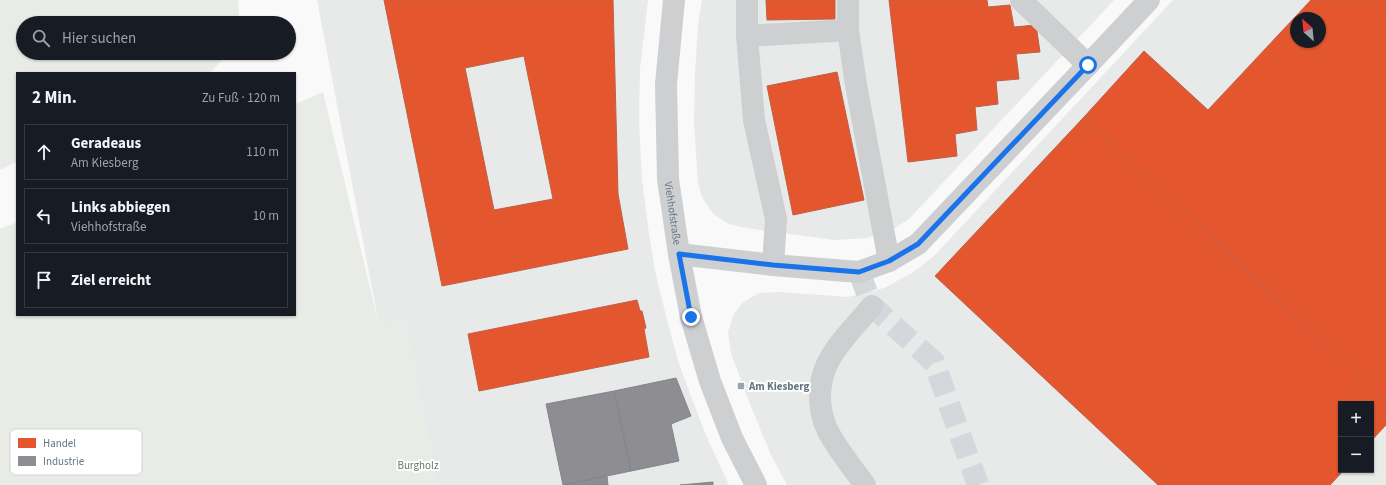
<!DOCTYPE html>
<html lang="de">
<head>
<meta charset="utf-8">
<style>
	body { margin:0; font-family:"Source Sans 3",sans-serif; background:#20242c; color:#f1f3f6 }
	.controls { position:absolute; right:12px; bottom:12px; display:grid; overflow:hidden; border-radius:0px; box-shadow:0 1px 3px #0004 }
	.controls button { width:36px; height:36px; display:grid; place-items:center; padding:0; border:0; border-bottom:1px solid #363941; background:#171b24; color:#f1f3f6; font:20px sans-serif }
	.compass { position:absolute; left:1290px; top:12px; width:36px; height:36px; border-radius:50%; background:#171b24; box-shadow:0 1px 3px #0004; rotate:333deg }
	.stop { position:absolute; width:12px; height:12px; margin:-9px; border:3px solid #1a73e8; border-radius:50%; background:#fff }
	.stop.end { background:#1a73e8; border-color:#fff; box-shadow:0 1px 4px #0008 }
	.list { margin:0; padding:0; list-style:none }
	h2 { display:flex; justify-content:space-between; align-items:center; height:52px; margin:0; padding:0 16px; font-size:17px }
	h2 small { font-size:13px; font-weight:400; color:#9ea1a6 }
	.list li { display:grid; grid-template-columns:26px 1fr auto; gap:12px; align-items:center; box-sizing:border-box; height:56px; margin:0 8px 8px; padding:0 8px; border:1px solid #363941; border-radius:0px }
	.list b { display:block; font-size:15px; white-space:nowrap }
	.list p { margin:0; font-size:13px; white-space:nowrap; color:#9ea1a6 }
	.list em { font-size:13px; font-style:normal; color:#9ea1a6 }
	.icon { flex:none; width:22px; height:22px; fill:none; stroke:currentColor; stroke-width:2; stroke-linecap:round; stroke-linejoin:round }
	.map { position:relative; flex:none; width:1386px; height:485px; overflow:hidden }
	.search { position:absolute; background:#171b24; box-shadow:0 1px 3px #0004; left:16px; top:16px; width:280px; height:44px; display:flex; align-items:center; gap:10px; box-sizing:border-box; padding:0 14px; border-radius:22px; color:#9ea1a6; font-size:15px }
	.panel { position:absolute; background:#171b24; box-shadow:0 1px 3px #0004; left:16px; top:72px; width:280px; height:244px; border-radius:0px }
	.map>svg:first-child { display:block }
</style>
</head>
<body>
<div class="map">
<svg width="1386" height="485" viewBox="0 0 1386 485">
	<rect width="100%" height="100%" fill="#f9f9f9"/>
	<g fill="#e8e9e9" fill-rule="evenodd">
		<polygon points="317,0 648,0 640,69 639,122 642,179 649,234 655,271 667,320 679,364 705,433 729,485 437,485 405,322 379,325"/>
		<polygon points="702,0 1114,0 909,219 892,230 867,238 835,240 746,228 729,224 713,214 702,197 698,183 694,123 695,74 698,26"/>
		<path d="M1173 0H1386V429L1371 445V404H1341V470H1347L1333 485H787L771 455 748 399 731 353 728 332 734 314 742 303 759 293 779 292 848 297 884 288 912 273 934 256ZM1296 18H1320V42H1296Z"/>
	</g>
	<g fill="#e8ebe6">
		<polygon points="0,0 238,0 239,20 238,23 23,23 23,53 226,53 224,58 210,73 17,73 17,162 0,170"/>
		<polygon points="323,92 379,325 405,322 437,485 0,485 0,229 17,222 17,315 295,315 295,104"/>
		<polygon points="1386,429 1386,485 1333,485 1347,470 1371,470 1371,445"/>
	</g>
	<g fill="#e4572e" stroke="#be6048" fill-rule="evenodd">
		<path d="M384 0H613L618 194 628 249 442 286ZM524 56 553 199 494 210 465 68Z"/>
		<polygon points="766,0 835,0 835,19 767,20"/>
		<polygon points="889,0 987,0 988,7 1010,5 1014,27 1036,25 1040,52 1016,54 1019,79 996,81 998,104 975,107 977,130 955,134 957,156 908,162"/>
		<path d="M1311 0H1386V402L1084 117 1144 51 1208 110ZM1296 18H1320V42H1296Z"/>
		<polygon points="837,72 864,200 793,215 767,86"/>
		<polygon points="1084,117 1386,402 1386,425 1371,441 1371,404 1341,404 1341,470 1344,470 1330,485 1158,485 935,276"/>
		<polygon points="637,300 640,311 642,311 646,328 644,329 649,357 479,391 468,334"/>
	</g>
	<g fill="#8d8d92" stroke="#81868e">
		<polygon points="676,378 691,416 671,424 679,461 631,471 614,391"/>
		<polygon points="614,391 631,471 563,485 546,404"/>
		<polygon points="607,476 608,485 564,485"/>
		<polygon points="713,482 713,485 680,485"/>
	</g>
	<g fill="none" stroke-linecap="round" stroke-linejoin="round">
		<polyline stroke="#d4d8dc" stroke-width="22" stroke-dasharray="22 11" stroke-linecap="butt" points="859,272 872,306 934,362 978,485"/>
		<g stroke="#cecfd0" stroke-width="22">
			<path id="s1" d="M674 0 666 84 668 179 679 254 691 317 710 381 732 438 756 485"/>
			<polyline points="747,0 747,36 754,120 776,219 773,265"/>
			<polyline points="1021,0 1088,65"/>
			<polyline points="848,30 856,85 889,261"/>
			<polyline points="747,36 848,30 848,0"/>
			<polyline points="679,254 773,265 859,272 889,261 918,244 1088,65 1149,0"/>
			<path d="M865 485C854 470 843 456 833 440 818 417 816 389 827 364 837 343 858 323 872 306"/>
		</g>
	</g>
	<g fill="none" stroke-linecap="round" stroke-linejoin="round">
		<polyline stroke="#1a73e8" stroke-width="5" points="691,317 679,254 773,265 859,272 889,261 918,244 1088,65"/>
	</g>
	<rect fill="#99a4ac" stroke="#fff" stroke-width="1.5" x="737" y="382" width="8" height="8" rx="2"/>
	<g text-anchor="middle" dominant-baseline="central" stroke-width="4" stroke-linejoin="round" paint-order="stroke">
		<g font-size="11" fill="#657683" stroke="#fff">
			<text stroke="none"><textPath href="#s1" startOffset="214">Viehhofstraße</textPath></text>
		</g>
		<g font-size="11" font-weight="bold" fill="#657683" stroke="#fff" text-anchor="start">
			<text x="749" y="386">Am Kiesberg</text>
		</g>
		<g font-size="11" fill="#687a64" stroke="#fff">
			<text x="418" y="465">Burgholz</text>
		</g>
	</g>
	<rect x="10" y="429" width="132" height="46" rx="6" fill="#fff" stroke="#d1d6da" stroke-width="1"/>
	<rect x="18" y="438" width="18" height="10" fill="#e4572e"/>
	<rect x="18" y="456" width="18" height="10" fill="#8d8d92"/>
	<g font-size="11" fill="#657683">
		<text x="43" y="447">Handel</text>
		<text x="43" y="465">Industrie</text>
	</g>
</svg>
<div class="controls">
<button>+</button>
<button>−</button>
</div>
<svg class="compass" viewBox="-18 -18 36 36"><path d="M0-13l5 13h-10z" fill="#e53935"/><path d="M0 13l5-13h-10z" fill="#9ea1a6"/></svg>
<div class="stop" style="left:1088px;top:65px"></div>
<div class="stop end" style="left:691px;top:317px"></div>
<div class="search"><svg class="icon" aria-label="search" viewBox="0 0 24 24"><circle cx="10" cy="10" r="6"/><path d="M15 15l6 6"/></svg>Hier suchen</div>
<section class="panel">
<h2>2 Min.<small>Zu Fuß · 120 m</small></h2>
<ul class="list">
<li><svg class="icon" aria-label="ahead" viewBox="0 0 24 24"><path d="M12 20V5M6 11l6-6 6 6"/></svg><div><b>Geradeaus</b><p>Am Kiesberg</p></div><em>110 m</em></li>
<li><svg class="icon" aria-label="left" viewBox="0 0 24 24"><path d="M17 20v-9H6M10 6l-5 5 5 5"/></svg><div><b>Links abbiegen</b><p>Viehhofstraße</p></div><em>10 m</em></li>
<li><svg class="icon" aria-label="arrive" viewBox="0 0 24 24"><path d="M6 21V4h12l-3 4 3 4H6"/></svg><div><b>Ziel erreicht</b></div></li>
</ul>
</section>
</div>
</body>
</html>
